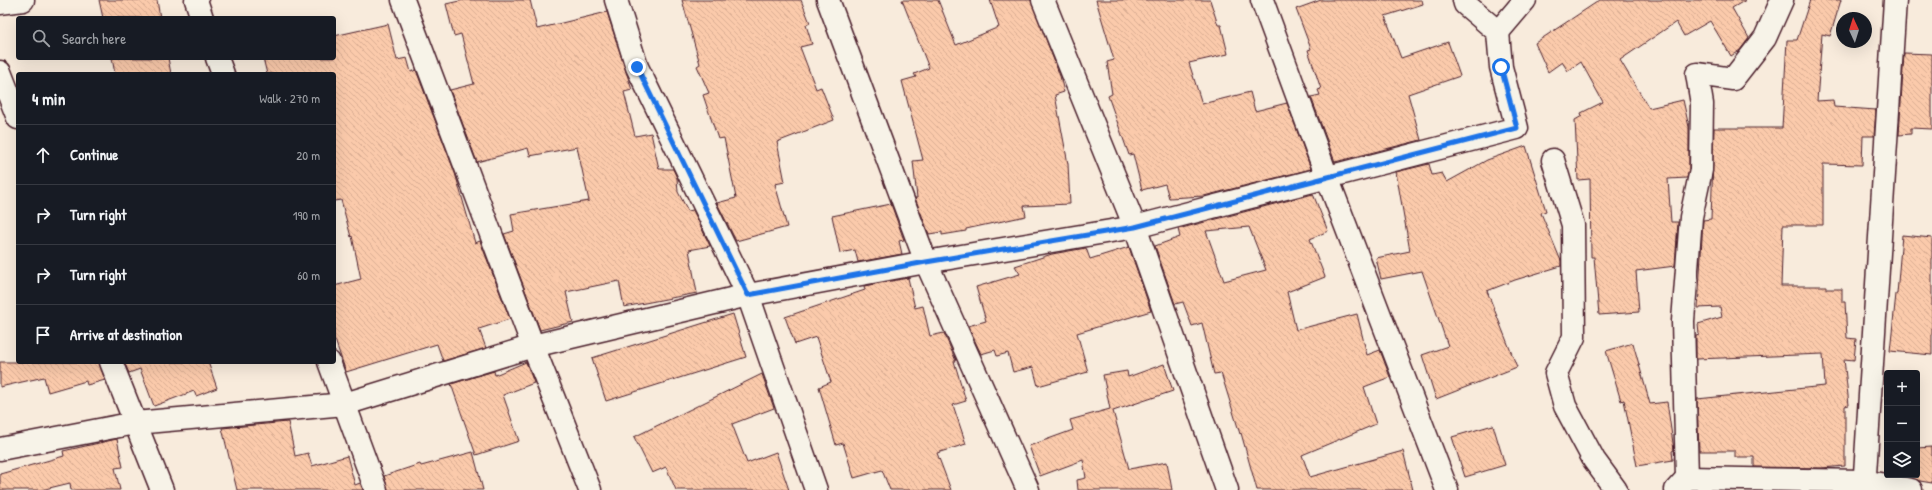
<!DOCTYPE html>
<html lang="en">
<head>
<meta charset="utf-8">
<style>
	body { margin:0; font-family:"Patrick Hand",sans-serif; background:#242831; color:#f1f3f6 }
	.controls { position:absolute; right:12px; bottom:12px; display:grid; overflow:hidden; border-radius:4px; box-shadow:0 4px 16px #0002 }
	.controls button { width:36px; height:36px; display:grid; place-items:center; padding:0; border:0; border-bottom:1px solid #363941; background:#171b24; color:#f1f3f6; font:20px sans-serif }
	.compass { position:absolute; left:1836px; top:12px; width:36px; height:36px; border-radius:50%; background:#171b24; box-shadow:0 4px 16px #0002; rotate:356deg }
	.stop { position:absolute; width:12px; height:12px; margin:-9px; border:3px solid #1a73e8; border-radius:50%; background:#fff }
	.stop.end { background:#1a73e8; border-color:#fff; box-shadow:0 1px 4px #0008 }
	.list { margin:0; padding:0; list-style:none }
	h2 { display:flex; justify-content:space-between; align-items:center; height:52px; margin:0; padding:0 16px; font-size:17px }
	h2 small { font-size:13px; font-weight:400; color:#9ea1a6 }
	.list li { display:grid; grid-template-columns:26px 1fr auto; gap:12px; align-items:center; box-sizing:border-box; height:60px; padding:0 16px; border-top:1px solid #363941 }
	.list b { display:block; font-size:15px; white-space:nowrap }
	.list em { font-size:13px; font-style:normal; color:#9ea1a6 }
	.icon { flex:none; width:22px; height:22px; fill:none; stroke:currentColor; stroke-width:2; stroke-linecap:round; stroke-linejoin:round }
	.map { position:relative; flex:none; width:1932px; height:490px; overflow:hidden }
	.search { position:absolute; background:#171b24; box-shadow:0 4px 16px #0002; left:16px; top:16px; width:320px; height:44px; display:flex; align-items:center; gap:10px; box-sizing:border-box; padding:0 14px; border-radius:4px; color:#9ea1a6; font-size:15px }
	.panel { position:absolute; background:#171b24; box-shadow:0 4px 16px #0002; left:16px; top:72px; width:320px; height:292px; border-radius:4px }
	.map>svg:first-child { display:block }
</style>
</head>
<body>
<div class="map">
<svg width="1932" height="490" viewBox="0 0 1932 490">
	<defs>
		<pattern id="building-back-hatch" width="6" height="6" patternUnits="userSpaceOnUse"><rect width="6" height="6" fill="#fbcaab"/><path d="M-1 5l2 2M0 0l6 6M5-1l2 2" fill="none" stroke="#d9ad93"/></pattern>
	</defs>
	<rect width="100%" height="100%" fill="#f8ebdc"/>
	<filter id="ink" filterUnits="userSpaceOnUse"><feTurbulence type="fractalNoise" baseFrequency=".025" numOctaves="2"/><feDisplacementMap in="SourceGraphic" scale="8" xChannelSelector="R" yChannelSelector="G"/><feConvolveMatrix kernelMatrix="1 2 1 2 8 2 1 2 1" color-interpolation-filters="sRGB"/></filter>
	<g filter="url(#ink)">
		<g fill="url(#building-back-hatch)" stroke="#4a1f2b" fill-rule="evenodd">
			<polygon points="99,0 157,0 160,18 103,18"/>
			<polygon points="464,0 530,0 537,29 607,12 632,90 624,92 635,136 651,133 659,169 673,169 677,178 678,192 688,211 693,210 710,246 689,250 697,293 624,307 619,281 566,292 573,322 540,330 504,234 514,231 511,214 589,201 577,147 530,156 528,148 477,162 450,90 474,84 461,34 454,36 446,4"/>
			<polygon points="682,0 801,0 810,23 806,25 812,44 800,47 816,89 821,87 834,120 777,142 785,182 775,184 787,227 736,241 717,203 736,198 724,138 718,139 703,95 709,93 697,66 700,64"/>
			<polygon points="902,0 938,0 956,45 999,27 990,0 1031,0 1060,76 1064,92 1055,95 1068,164 1070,204 1024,206 1026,216 966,229 966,231 942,235 942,232 929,234 915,198 917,198 913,161 923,160 902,81 916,77 914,74 929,68"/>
			<polygon points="1096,0 1210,0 1218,25 1221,25 1228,54 1189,63 1202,104 1250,92 1255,111 1287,103 1311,169 1204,196 1169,198 1165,184 1142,190 1133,154 1129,155 1108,96 1112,94 1107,62 1114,60"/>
			<polygon points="1321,0 1422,0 1423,4 1385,16 1401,58 1448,42 1460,76 1408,94 1421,140 1335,162 1311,97 1320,95 1318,90 1321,89 1308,50 1311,49 1296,9"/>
			<polygon points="1600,0 1746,0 1732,8 1749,38 1740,50 1731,56 1710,21 1684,36 1676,22 1620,60 1649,108 1683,100 1689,127 1689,169 1687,178 1668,179 1671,222 1678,222 1675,266 1636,271 1639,312 1599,315 1594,257 1591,257 1590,179 1578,180 1575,120 1582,116 1581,113 1603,102 1581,62 1568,71 1562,62 1548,72 1535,43"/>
			<polygon points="1810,0 1841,0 1830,36 1822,34 1817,101 1833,100 1834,107 1876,110 1874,136 1863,136 1862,165 1823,164 1823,225 1783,225 1781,286 1826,286 1826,289 1842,289 1842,302 1845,302 1847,338 1856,339 1854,360 1844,359 1849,405 1845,406 1845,466 1821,468 1754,467 1754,457 1735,457 1735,451 1699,451 1697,399 1825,386 1823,354 1696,359 1696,336 1699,335 1698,324 1722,317 1720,307 1698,308 1703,220 1711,219 1714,128 1782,128 1787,40 1797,40"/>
			<polygon points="388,24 397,60 407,58 411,72 416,70 455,173 475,243 480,241 510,319 479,329 486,348 443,361 437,344 346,372 334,337 334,286 361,279 352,236 351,237 341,200 334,201 334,74 267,74 263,58 334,58 334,36"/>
			<polygon points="1904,53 1932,54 1932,129 1911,128 1911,134 1899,135"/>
			<polygon points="112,58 168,58 171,74 115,74"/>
			<polygon points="1526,146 1546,211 1541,213 1561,261 1561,266 1515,280 1487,291 1517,367 1436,399 1422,355 1448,346 1422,271 1381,279 1376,258 1410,251 1396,172 1429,164 1432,175 1442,173 1447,182 1487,160"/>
			<path d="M1313 194 1328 231 1310 239 1325 277 1287 292 1296 330 1357 314 1367 355 1380 350 1390 377 1364 387 1376 424 1302 455 1310 477 1403 451 1413 490H1257L1241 433 1240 434 1221 373 1214 374 1202 323 1192 326 1183 302 1175 304 1155 246 1180 237 1178 229ZM1249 227 1266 270 1224 281 1206 231Z"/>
			<polygon points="891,204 904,240 899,241 902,254 858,262 855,250 840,253 832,216"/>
			<polygon points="1902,235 1932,238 1932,355 1890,351 1896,294 1897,294"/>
			<polygon points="1129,247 1151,311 1077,333 1088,372 1038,386 1033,367 1013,372 1008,353 997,356 995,350 981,354 968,326 986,321 976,287 1020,274 1015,266 1052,254 1086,248 1090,259"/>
			<polygon points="908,278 915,308 923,306 930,336 944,333 956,361 954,361 966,401 953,405 966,444 937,453 951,490 890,490 882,470 854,478 843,443 836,445 819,387 831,382 816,337 795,344 785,317 865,290 864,286"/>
			<polygon points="733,314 746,357 606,401 592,358"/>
			<polygon points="1633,343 1650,404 1667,402 1674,450 1672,451 1673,460 1637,466 1624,400 1621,401 1606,351"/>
			<polygon points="0,362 99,362 105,380 87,385 86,381 48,392 44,377 0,387"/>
			<polygon points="124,362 208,362 217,388 196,396 194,391 154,406 140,369 129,373"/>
			<polygon points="526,362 534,383 503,395 519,441 476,455 451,384 494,371 495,375"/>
			<polygon points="1164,364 1173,391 1113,411 1129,469 1167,462 1172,490 1078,490 1077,480 1086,478 1083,460 1040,476 1029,446 1073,430 1070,420 1110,409 1103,375 1127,371 1128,377"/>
			<polygon points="762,374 774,408 732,424 747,463 776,452 789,490 676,490 666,467 652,473 634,437"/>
			<polygon points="288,422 295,456 308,453 312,466 347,456 355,485 360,483 363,490 237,490 222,428"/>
			<polygon points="1493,425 1505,465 1465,477 1452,437"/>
			<polygon points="117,439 123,467 115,468 120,490 71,490 70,483 41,490 0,490 0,474 64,456 63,451"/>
			<polygon points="1932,447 1932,483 1920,481 1906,476 1906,475 1917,475 1917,448"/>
			<polygon points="473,452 483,490 388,490 384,476 420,464 421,466"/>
		</g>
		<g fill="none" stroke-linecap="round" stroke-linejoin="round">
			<defs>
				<g id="minor">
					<polyline points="196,0 202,18"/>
					<polyline points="403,0 533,346 590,490"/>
					<polyline points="616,0 637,67 748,295 816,490"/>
					<polyline points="828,0 926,262 1028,490"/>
					<polyline points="1043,0 1135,227 1227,490"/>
					<polyline points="1262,0 1327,177 1447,490"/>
					<polyline points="0,3 23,0"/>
					<polyline points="1498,32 1525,0"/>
					<polyline points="217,58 223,74"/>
					<polyline points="0,72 18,118"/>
					<polyline points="1553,160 1573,225 1574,337 1556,373 1565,406 1594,460 1616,490"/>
					<polyline points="111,362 162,490"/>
					<polyline points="329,362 376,490"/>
					<polyline points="0,449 135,423 345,404 533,346 748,295 926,262 1135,227 1517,128 1501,67 1498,32 1465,4 1464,0"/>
					<polyline points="1687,478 1683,321 1691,217 1701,170 1702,104 1697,74 1733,79 1765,38 1782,0"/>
					<polyline points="1676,490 1687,478 1864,481 1911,490"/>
					<polyline points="1864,490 1895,0"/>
				</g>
			</defs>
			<use href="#minor" stroke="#4a1f2b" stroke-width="25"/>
			<use href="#minor" stroke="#f7f3e8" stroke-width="22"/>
		</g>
	</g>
	<g fill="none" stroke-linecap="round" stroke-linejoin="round" filter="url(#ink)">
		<polyline stroke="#1a73e8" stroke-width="5" points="637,67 748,295 926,262 1135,227 1517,128 1501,67"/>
	</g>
</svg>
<div class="controls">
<button>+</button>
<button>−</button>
<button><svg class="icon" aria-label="layers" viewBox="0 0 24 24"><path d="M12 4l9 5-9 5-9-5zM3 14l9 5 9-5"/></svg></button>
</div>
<svg class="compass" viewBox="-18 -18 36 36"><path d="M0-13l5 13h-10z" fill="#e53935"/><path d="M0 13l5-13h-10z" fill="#9ea1a6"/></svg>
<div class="stop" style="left:1501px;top:67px"></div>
<div class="stop end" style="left:637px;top:67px"></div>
<div class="search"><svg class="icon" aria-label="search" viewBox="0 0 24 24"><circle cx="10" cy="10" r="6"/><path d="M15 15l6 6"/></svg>Search here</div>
<section class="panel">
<h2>4 min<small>Walk · 270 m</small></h2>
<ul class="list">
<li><svg class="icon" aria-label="ahead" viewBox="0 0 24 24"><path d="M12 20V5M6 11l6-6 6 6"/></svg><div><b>Continue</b></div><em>20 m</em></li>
<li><svg class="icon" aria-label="right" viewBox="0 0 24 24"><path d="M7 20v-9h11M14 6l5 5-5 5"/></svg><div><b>Turn right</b></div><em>190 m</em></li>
<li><svg class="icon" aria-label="right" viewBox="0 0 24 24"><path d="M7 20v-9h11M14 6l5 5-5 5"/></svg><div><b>Turn right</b></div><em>60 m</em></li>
<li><svg class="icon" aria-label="arrive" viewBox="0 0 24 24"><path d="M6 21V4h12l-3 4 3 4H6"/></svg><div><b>Arrive at destination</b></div></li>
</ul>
</section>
</div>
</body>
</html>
